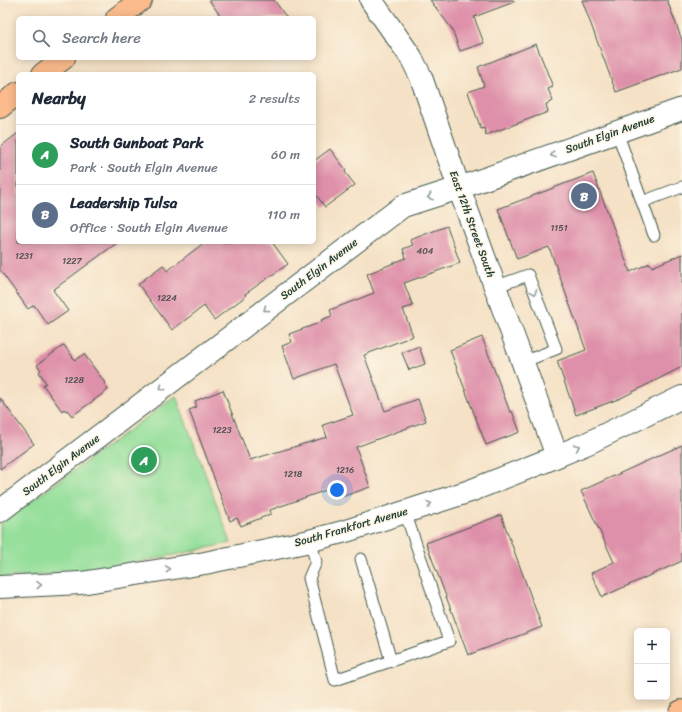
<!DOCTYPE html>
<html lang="en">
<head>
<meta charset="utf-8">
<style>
	body { margin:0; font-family:Sriracha,sans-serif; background:#f6f6f7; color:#1f2937 }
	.controls { position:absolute; right:12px; bottom:12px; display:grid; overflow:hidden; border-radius:6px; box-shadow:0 2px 10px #0003 }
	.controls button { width:36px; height:36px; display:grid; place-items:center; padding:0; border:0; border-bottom:1px solid #e0e1e3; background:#fff; color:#1f2937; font:20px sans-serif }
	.you { position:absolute; left:337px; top:490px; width:14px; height:14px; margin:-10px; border:3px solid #fff; border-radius:50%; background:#1a73e8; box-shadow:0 0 0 6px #1a73e833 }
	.badge { display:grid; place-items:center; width:26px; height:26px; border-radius:50%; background:#b45309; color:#fff; font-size:13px; font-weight:700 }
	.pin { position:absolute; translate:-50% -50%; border:2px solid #fff; box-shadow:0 1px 4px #0006 }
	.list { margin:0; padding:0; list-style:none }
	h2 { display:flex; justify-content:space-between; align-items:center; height:52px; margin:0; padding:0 16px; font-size:17px }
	h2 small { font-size:13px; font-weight:400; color:#747a83 }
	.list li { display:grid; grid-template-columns:26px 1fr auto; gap:12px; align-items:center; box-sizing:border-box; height:60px; padding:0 16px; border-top:1px solid #e0e1e3 }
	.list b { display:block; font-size:15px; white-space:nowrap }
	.list p { margin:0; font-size:13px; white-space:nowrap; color:#747a83 }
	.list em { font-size:13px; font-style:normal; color:#747a83 }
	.icon { flex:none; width:22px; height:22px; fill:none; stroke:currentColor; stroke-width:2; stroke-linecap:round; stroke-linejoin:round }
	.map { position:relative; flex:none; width:682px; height:712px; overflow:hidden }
	.search { position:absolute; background:#fff; box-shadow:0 2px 10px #0003; left:16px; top:16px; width:300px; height:44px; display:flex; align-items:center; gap:10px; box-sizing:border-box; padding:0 14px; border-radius:6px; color:#747a83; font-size:15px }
	.panel { position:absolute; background:#fff; box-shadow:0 2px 10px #0003; left:16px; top:72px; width:300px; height:172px; border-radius:6px }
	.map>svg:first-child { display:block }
</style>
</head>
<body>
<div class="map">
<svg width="682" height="712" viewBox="0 0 682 712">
	<rect width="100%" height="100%" fill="#fcf5e5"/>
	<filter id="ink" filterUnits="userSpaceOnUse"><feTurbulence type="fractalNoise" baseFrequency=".025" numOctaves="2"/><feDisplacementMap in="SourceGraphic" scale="8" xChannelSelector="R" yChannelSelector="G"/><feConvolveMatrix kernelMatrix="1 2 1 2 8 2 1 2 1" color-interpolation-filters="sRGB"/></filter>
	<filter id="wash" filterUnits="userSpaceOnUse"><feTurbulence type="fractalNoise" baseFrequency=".012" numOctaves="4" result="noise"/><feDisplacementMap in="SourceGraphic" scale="16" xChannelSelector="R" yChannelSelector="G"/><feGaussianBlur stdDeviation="0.9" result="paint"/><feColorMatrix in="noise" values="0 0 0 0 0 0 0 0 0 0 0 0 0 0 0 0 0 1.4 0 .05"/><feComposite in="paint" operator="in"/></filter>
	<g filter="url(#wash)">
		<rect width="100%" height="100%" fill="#f5e1c5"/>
		<path fill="#95df9b" stroke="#5a8e68" d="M176 396 231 543C155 559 78 576 0 577V524Z"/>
		<g id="blocks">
			<g fill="#de8fa9">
				<polygon points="209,0 274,0 287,18 222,18"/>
				<polygon points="430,0 513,0 514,2 474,17 484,43 460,51 452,29"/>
				<polygon points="582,0 667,0 682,40 682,68 616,92"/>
				<polygon points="536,44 553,87 548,89 553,101 546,104 548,112 486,135 484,128 481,129 468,92 484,86 478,67"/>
				<polygon points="18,133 18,242 118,242 53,290 68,311 48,325 34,305 28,309 0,270 0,147"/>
				<polygon points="330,149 346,170 345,172 355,185 325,207 314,192 314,161"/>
				<polygon points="593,173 630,272 650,263 652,267 682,254 682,367 621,398 576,415 557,361 586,350 549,247 517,259 498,209"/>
				<polygon points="447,226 460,263 404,283 413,306 403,309 413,336 364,355 385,411 418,399 426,421 356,447 370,487 336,499 332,488 270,510 271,514 241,526 237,518 230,521 189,410 197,407 195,401 223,390 250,460 327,437 323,425 353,415 334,364 294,379 282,346 292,342 289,334 322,322 321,320 332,316 330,310 374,293 367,274 406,258 403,249 413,245 410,240"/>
				<polygon points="205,242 272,242 288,264 245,294 246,296 214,320 204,306 172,330 138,284 163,265 167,271"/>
				<polygon points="482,337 510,412 512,411 520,432 486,445 450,350"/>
				<polygon points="64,345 75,360 84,354 105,383 104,383 108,390 72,416 67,410 66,411 64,409 62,411 43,385 46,383 39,372 41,370 37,365"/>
				<polygon points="419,346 425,364 409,370 402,353"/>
				<polygon points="0,398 34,444 0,469"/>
				<polygon points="682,445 682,561 602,597 591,573 614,562 581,491"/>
				<polygon points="501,515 542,627 468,655 426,543"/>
			</g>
		</g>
	</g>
	<g filter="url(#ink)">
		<use href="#blocks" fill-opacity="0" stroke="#3f564a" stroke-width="1"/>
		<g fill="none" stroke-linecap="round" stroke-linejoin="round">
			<defs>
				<g id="lane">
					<polyline points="617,132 654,235"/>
					<polyline points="642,202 682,187"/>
					<polyline points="495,287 528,275 556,349 523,362"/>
					<polyline points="310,540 316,562 309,578 335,680 449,641 405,512"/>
					<polyline points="361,559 391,661"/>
				</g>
				<g id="street">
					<polyline points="371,0 411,57 421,77 459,188 557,456"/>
					<polyline points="0,511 403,206 459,188 682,109"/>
					<polyline points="0,587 81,583 205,563 305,542 346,531 470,491 543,462 588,443 682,397"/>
				</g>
				<g id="primary">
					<polyline points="117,18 141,0"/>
					<polyline points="43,74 64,58"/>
					<polyline points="0,107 18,93"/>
				</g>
				<polyline id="highway" points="680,712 682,711"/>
			</defs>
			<use href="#lane" stroke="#3f564a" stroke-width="13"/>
			<use href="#street" stroke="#3f564a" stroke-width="24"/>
			<use href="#primary" stroke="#3f564a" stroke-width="24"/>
			<use href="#highway" stroke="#3f564a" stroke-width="24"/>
			<use href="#lane" stroke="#fff" stroke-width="11"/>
			<use href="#street" stroke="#fff" stroke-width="22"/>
			<use href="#primary" stroke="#fbbb8c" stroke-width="22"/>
			<use href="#highway" stroke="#fbbb8c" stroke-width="22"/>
		</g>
		<defs><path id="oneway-chevron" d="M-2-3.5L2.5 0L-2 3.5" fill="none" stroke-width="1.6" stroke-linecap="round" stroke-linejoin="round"/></defs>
		<g stroke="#8f9e9a">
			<use href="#oneway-chevron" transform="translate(553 155) rotate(160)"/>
			<use href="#oneway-chevron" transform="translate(430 197) rotate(162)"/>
			<use href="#oneway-chevron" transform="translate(534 292) rotate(69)"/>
			<use href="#oneway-chevron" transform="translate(266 309) rotate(143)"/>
			<use href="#oneway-chevron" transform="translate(162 388) rotate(143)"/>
			<use href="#oneway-chevron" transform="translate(577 447) rotate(-23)"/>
			<use href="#oneway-chevron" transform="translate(429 504) rotate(-18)"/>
			<use href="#oneway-chevron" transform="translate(168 569) rotate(-9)"/>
			<use href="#oneway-chevron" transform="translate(39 585) rotate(-3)"/>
		</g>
	</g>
	<g text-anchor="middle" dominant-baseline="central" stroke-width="3" stroke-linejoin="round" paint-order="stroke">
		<g font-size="9" fill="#4f5251">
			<text x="559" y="228">1151</text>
			<text x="425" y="251">404</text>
			<text x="24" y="256">1231</text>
			<text x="72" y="261">1227</text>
			<text x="167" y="298">1224</text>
			<text x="74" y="380">1228</text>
			<text x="222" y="430">1223</text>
			<text x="345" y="470">1216</text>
			<text x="293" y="474">1218</text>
		</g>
		<g font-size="11" fill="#1f3d34" stroke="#fcf5e5">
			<text transform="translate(610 134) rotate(-20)">South Elgin Avenue</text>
			<text transform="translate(472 224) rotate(70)">East 12th Street South</text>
			<text transform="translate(319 269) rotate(-37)">South Elgin Avenue</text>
			<text transform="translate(61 465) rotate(-37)">South Elgin Avenue</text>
			<text transform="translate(351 527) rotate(-16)">South Frankfort Avenue</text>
		</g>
	</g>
</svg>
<div class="controls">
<button>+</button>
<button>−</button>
</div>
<div class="you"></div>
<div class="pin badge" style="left:144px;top:460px;background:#2e9e5b">A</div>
<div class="pin badge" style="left:584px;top:196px;background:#5c6f8a">B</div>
<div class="search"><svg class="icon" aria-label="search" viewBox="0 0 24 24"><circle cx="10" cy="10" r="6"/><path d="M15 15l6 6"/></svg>Search here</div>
<section class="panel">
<h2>Nearby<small>2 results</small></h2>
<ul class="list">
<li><span class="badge" style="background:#2e9e5b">A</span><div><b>South Gunboat Park</b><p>Park · South Elgin Avenue</p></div><em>60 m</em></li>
<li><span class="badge" style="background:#5c6f8a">B</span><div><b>Leadership Tulsa</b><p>Office · South Elgin Avenue</p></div><em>110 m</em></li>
</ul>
</section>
</div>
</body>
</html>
